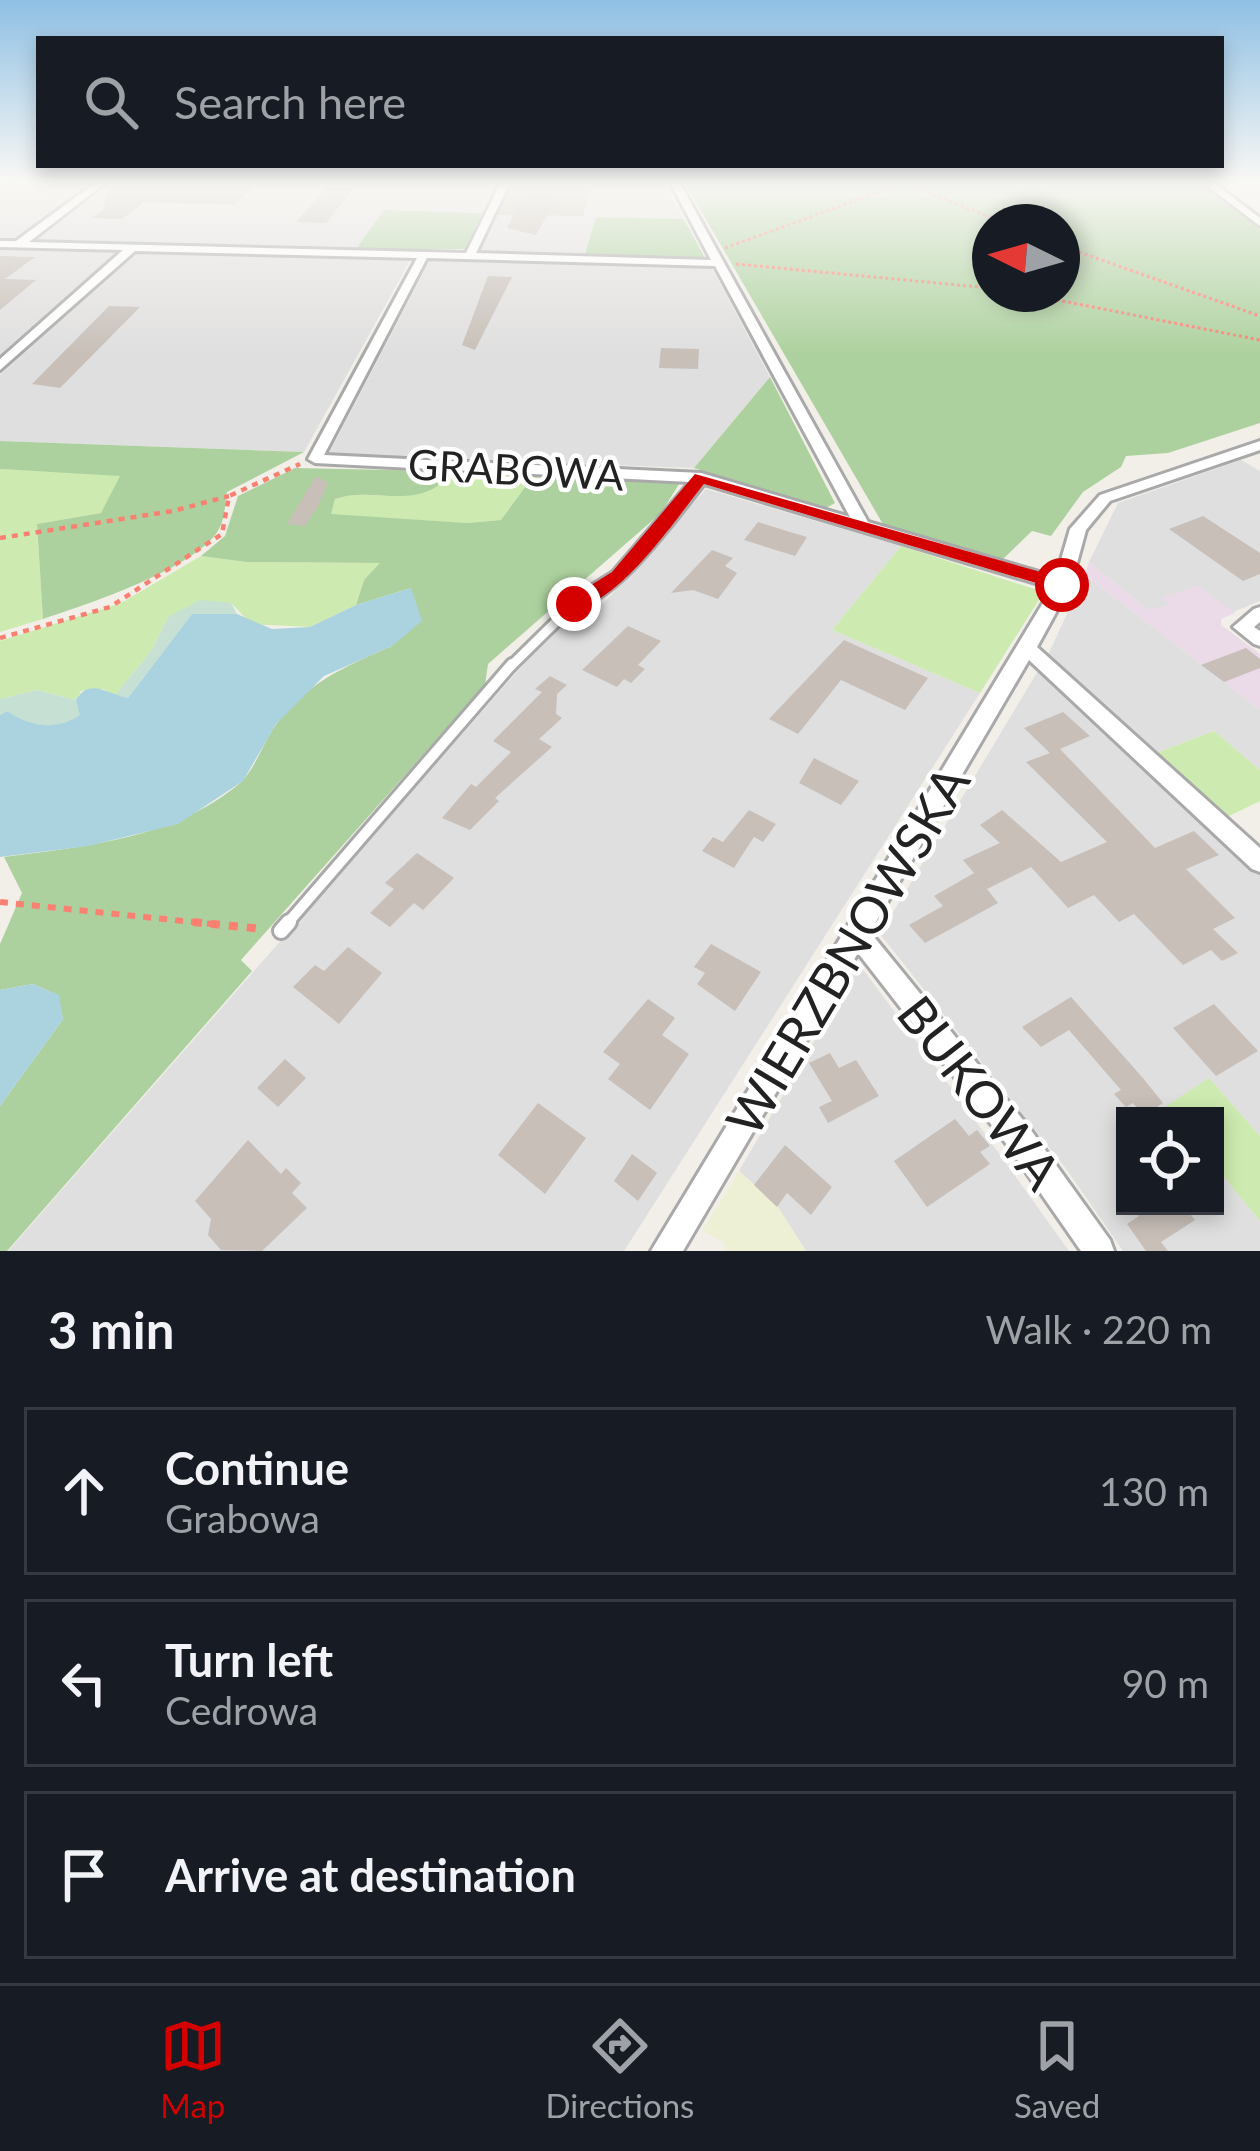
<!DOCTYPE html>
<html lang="en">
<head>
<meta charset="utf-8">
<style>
	body { margin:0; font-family:Lato,sans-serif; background:#242831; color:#f1f3f6 }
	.controls { position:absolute; right:36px; bottom:36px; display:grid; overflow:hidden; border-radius:0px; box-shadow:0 6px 18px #0003 }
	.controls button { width:108px; height:108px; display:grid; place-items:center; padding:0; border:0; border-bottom:3px solid #363941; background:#171b24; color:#f1f3f6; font:60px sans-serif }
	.compass { position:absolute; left:972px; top:204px; width:108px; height:108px; border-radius:50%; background:#171b24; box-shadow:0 6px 18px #0003; rotate:275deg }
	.stop { position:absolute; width:36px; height:36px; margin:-27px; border:9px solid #d40000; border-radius:50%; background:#fff }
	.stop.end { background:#d40000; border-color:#fff; box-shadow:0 3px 12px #0008 }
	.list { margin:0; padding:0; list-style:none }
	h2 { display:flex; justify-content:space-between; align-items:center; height:156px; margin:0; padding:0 48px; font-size:51px }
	h2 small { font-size:39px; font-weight:400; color:#9ea1a6 }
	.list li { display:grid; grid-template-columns:78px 1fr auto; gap:36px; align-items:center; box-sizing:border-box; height:168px; margin:0 24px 24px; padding:0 24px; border:3px solid #363941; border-radius:0px }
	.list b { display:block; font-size:45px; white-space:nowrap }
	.list p { margin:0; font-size:39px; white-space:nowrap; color:#9ea1a6 }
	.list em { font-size:39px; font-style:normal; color:#9ea1a6 }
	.icon { flex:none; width:66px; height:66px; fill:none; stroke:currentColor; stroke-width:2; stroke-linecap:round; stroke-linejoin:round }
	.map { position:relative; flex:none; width:1260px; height:1251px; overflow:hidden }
	.search { position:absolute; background:#171b24; box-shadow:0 6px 18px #0003; left:36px; right:36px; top:36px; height:132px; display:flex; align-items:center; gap:30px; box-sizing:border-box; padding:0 42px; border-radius:0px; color:#9ea1a6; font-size:45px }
	.sheet { height:732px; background:#171b24 }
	nav { display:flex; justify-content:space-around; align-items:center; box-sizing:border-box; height:168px; border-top:3px solid #363941; background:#171b24; font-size:33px; color:#9ea1a6 }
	nav a { display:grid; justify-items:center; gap:6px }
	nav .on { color:#d40000 }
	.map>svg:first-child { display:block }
</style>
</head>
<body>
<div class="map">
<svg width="1260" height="1251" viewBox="0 0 1260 1251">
	<rect width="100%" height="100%" fill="#f2efe9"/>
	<g fill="#e0dfdf">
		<polygon points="6,180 98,180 14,241 0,240 0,184"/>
		<polygon points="113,180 498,180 482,213 384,210 356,249 32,241"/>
		<polygon points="593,181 665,183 684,219 596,217 585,254 476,251 494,215 583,216"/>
		<polygon points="0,247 117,252 0,355"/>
		<polygon points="134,252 411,259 304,452 0,441 0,375"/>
		<polygon points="430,260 706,267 713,270 770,377 694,468 328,455"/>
		<polygon points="1241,460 1260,471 1260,601 1233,612 1197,585 1172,605 1148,610 1089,562 1118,503"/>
		<polygon points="706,489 901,546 832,630 980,693 624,1251 8,1251 566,616 604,603"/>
		<polygon points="1085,575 1260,710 1260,770 1214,731 1156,753 1048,655"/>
		<polygon points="1041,666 1260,872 1260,1136 1209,1078 1167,1106 1175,1116 1125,1116 1125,1206 1215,1206 1215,1166 1260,1221 1260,1251 1123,1251 1067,1170 880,934"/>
		<polygon points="859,964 967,1109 1069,1251 806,1251 776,1204 739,1171"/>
	</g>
	<polygon fill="#ebdbe8" points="1089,562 1148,610 1170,605 1161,598 1197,585 1235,613 1221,619 1221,625 1260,654 1260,710 1085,575"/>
	<polygon fill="#c7c7b4" points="512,180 593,181 583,216 494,215"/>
	<polygon fill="#eef0d5" points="739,1171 776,1204 806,1251 726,1251 722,1241 702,1231"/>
	<g fill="#cdebb0">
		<polygon points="0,469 121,475 102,513 37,524 43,619 0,632"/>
		<path d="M439 471 541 477 528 483 501 520 467 523 330 515 335 499C370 487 406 507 438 486Z"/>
		<polygon points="901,546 1044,592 980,693 832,630"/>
		<polygon points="201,556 246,562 382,563 364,580 356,605 310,627 251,624 231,603 168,617 152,650 115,695 103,689 81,691 76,700 37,690 0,699 0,641 121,603"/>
		<polygon points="1214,731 1260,770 1260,801 1227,817 1156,753"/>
		<polygon points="1209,1078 1260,1136 1260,1221 1215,1166 1215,1116 1175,1116 1166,1106"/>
	</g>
	<g fill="#add19e" fill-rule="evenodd">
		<path d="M683 180H1197L1260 230V423L1168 453 1126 456 1121 467 1083 492 1051 536 1032 531 1001 561 884 526ZM990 222H1062V294H990Z"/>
		<polygon points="384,210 482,213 465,249 356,249"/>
		<polygon points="596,217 684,219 705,258 585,254"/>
		<polygon points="770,377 835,503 826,508 694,468"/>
		<path d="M0 441 304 452 227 492C225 503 225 519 219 529 198 568 85 605 43 619L37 524 101 513 120 476 0 469Z"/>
		<path d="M295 468 439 471 438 486C406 507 371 487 335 499L331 514 467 523 501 520 528 483 541 477 681 481 661 513 488 664 485 685 241 960 252 971 7 1251H0V1106L63 1019 58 995 33 984 0 990V944L22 893 4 857C87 846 172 839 239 784 254 771 262 746 273 729 301 685 346 666 392 646L411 588 356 605 364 580 380 563 246 562 201 556 225 536 238 496Z"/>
	</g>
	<g fill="#c6e0d4">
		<polygon points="200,600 231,603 237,614 192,614 128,698 115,695 152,650 168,617"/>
		<path d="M37 690 76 700 81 715C57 731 30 728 7 711L0 715V699Z"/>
	</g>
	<g fill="#aad3df">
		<path d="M411 588 422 621 392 646 324 676 276 724 243 781 178 824 88 846 0 857V715L7 711C30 727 57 731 80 715L76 700C89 677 108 694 128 698L192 614H237L272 629 310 627 356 605Z"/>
		<polygon points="33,984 59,995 63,1019 0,1106 0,990"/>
	</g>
	<g fill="#c7bfb8">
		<polygon points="224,180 259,180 235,205 144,202 122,219 92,218 103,210 109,186 205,187"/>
		<polygon points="327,187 355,187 326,223 296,222"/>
		<polygon points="526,189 562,190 536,235 507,228"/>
		<polygon points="0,256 35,257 5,279 36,280 0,310"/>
		<polygon points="488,276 512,277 475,350 462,345"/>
		<polygon points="109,306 140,307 60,388 32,384"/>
		<polygon points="661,348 699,349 698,369 659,368"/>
		<polygon points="316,476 328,483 318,506 305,526 287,524"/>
		<polygon points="1203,516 1260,553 1260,574 1243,581 1169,529"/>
		<polygon points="758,522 790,532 807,537 795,556 744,540"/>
		<polygon points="712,550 733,558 725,566 737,573 718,599 693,590 671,593"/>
		<polygon points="628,626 661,641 638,665 645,669 631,683 624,679 617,687 582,670"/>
		<polygon points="844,640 928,678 905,710 841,680 798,734 769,719"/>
		<polygon points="1246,648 1260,659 1260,668 1224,682 1201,665"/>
		<polygon points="550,676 567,685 557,694 556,714 562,718 539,739 552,747 495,798 499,801 470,830 442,818 471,784 476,787 511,752 493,741 542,692 535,689"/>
		<polygon points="1063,712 1090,736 1060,749 1155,848 1194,831 1219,855 1186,869 1235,918 1213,929 1238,953 1222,961 1211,950 1183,965 1134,914 1119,922 1094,895 1068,908 1031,867 987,889 998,903 925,943 909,925 943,906 934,896 974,873 963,860 1000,843 980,825 1002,810 1061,862 1107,842 1026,762 1050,753 1024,728"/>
		<polygon points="814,758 859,781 841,805 799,783"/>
		<polygon points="749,810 776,824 763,842 754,837 734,868 702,851 713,837 723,842"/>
		<polygon points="417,853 454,878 423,910 414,903 390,927 370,913 394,889 385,883"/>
		<polygon points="711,944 761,972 735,1011 697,984 705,973 694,967"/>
		<polygon points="348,947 382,973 339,1024 293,987 315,965 324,971"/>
		<polygon points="1071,997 1142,1077 1163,1103 1144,1116 1133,1103 1126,1107 1114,1094 1121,1090 1069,1030 1041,1047 1022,1027"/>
		<polygon points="648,999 675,1018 662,1035 689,1054 650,1110 608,1079 620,1064 603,1052"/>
		<polygon points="1214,1004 1258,1051 1216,1076 1173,1028"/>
		<polygon points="830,1053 839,1068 856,1060 879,1096 828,1123 819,1107 832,1101 809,1063"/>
		<polygon points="285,1059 306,1078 278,1107 257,1088"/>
		<polygon points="538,1103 586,1138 545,1194 498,1155"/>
		<polygon points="955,1119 969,1136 977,1130 990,1146 980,1152 990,1164 927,1207 894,1161"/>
		<polygon points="248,1140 281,1174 286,1168 301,1183 292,1193 307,1208 262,1251 221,1250 208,1235 211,1219 195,1201"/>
		<polygon points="785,1145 832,1187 811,1215 787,1193 777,1207 754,1185"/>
		<polygon points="632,1154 657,1173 638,1201 614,1181"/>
		<polygon points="1131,1206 1184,1206 1195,1220 1161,1242 1168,1251 1146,1251 1127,1224 1139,1216"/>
	</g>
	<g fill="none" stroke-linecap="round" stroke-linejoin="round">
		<defs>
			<polyline id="lane-far2" points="510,667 574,604"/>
			<polyline id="lane-far1" points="286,925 512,664"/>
			<polyline id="lane" points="281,931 289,922"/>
			<g id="street">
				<path d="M99 180H109L29 242 466 253 502 180H511L476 253 711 260 669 180H678L868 522 1056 577 1070 529 1100 495 1260 441V450L1110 501 1086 530 1071 585 1037 647 1260 848V872L1252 869 1029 660 870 932 1028 1126 1110 1240 1114 1251H1081L1008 1146 858 953 683 1251H651L1052 588 704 484C678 516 611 612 568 608L565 604 568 600 613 572 690 482 315 463 308 459 417 258 135 251 0 370V359L123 250 0 247V241H16ZM427 258 715 266 850 517 701 473 324 455Z"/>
				<polygon points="1200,180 1210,180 1260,218 1260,226"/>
				<polygon points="1260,607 1260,622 1254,627 1260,631 1260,646 1254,644 1233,627 1254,609"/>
			</g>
		</defs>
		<use href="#lane-far2" stroke="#a9a9a9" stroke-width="15"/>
		<use href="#lane-far1" stroke="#a9a9a9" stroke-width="16"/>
		<use href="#lane" stroke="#a9a9a9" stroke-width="20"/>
		<use href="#street" stroke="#a9a9a9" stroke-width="6"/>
		<g stroke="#fa8072" stroke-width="3" stroke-dasharray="3 3" stroke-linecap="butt">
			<polyline points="905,183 1002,222"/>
			<polyline points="1062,246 1260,316"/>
			<polyline points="725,248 912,180"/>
			<polyline points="736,264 990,288"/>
			<polyline points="1027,294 1260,340"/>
		</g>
		<g stroke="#fa8072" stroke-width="4.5" stroke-dasharray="6 6" stroke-linecap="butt">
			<polyline points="0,538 173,511 229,496"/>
			<polyline points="0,638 110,607 222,534 229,496 300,464"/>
		</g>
		<polyline stroke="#fa8072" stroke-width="6" stroke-dasharray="8 8" stroke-linecap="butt" points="0,902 222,925"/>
		<polyline stroke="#fa8072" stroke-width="8" stroke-dasharray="9 9" stroke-linecap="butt" points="193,922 263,929"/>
		<use href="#lane-far2" stroke="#fff" stroke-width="9"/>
		<use href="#lane-far1" stroke="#fff" stroke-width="10"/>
		<use href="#lane" stroke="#fff" stroke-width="14"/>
		<use href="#street" fill="#fff" fill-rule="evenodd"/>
	</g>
	<linearGradient id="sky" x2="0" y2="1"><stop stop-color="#8fc0e4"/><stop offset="0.51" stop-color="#f9f8f5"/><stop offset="1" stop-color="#f9f8f5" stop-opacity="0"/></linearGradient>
	<rect width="1260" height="355" fill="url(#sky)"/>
	<path fill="#d40000" d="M695 474 1069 580 1072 585 1056 589 704 484C677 517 613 614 567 608V600L612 572Z"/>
	<g text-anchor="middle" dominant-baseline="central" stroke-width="9" stroke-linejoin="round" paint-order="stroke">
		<g font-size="42" fill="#222" stroke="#fff">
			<text transform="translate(516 469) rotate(3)">GRABOWA</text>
		</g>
		<g font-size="51" fill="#222" stroke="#fff">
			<text transform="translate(847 950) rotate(-59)">WIERZBNOWSKA</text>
			<text transform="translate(980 1092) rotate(52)">BUKOWA</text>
		</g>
	</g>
</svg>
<div class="controls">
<button><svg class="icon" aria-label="locate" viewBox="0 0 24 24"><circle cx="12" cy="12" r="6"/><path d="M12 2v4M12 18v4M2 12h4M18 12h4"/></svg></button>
</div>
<svg class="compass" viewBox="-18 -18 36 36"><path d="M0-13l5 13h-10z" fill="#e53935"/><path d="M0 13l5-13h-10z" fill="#9ea1a6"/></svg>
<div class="stop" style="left:1062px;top:585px"></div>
<div class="stop end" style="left:574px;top:604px"></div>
<div class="search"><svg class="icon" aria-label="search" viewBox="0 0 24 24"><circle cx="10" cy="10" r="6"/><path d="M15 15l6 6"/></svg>Search here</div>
</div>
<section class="sheet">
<h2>3 min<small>Walk · 220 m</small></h2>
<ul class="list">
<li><svg class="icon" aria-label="ahead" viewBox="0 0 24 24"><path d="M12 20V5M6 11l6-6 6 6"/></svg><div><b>Continue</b><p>Grabowa</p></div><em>130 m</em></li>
<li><svg class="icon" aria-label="left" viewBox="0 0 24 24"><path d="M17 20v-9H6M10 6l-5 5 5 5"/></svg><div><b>Turn left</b><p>Cedrowa</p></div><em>90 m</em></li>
<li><svg class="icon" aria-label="arrive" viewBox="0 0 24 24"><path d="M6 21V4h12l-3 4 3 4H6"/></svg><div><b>Arrive at destination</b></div></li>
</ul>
</section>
<nav>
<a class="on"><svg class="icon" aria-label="map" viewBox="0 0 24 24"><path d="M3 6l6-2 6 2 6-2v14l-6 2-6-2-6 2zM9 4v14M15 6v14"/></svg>Map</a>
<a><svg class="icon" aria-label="directions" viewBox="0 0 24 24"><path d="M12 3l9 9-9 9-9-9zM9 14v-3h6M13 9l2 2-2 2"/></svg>Directions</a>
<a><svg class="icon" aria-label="saved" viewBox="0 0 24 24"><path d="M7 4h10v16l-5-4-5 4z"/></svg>Saved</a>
</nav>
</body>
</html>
